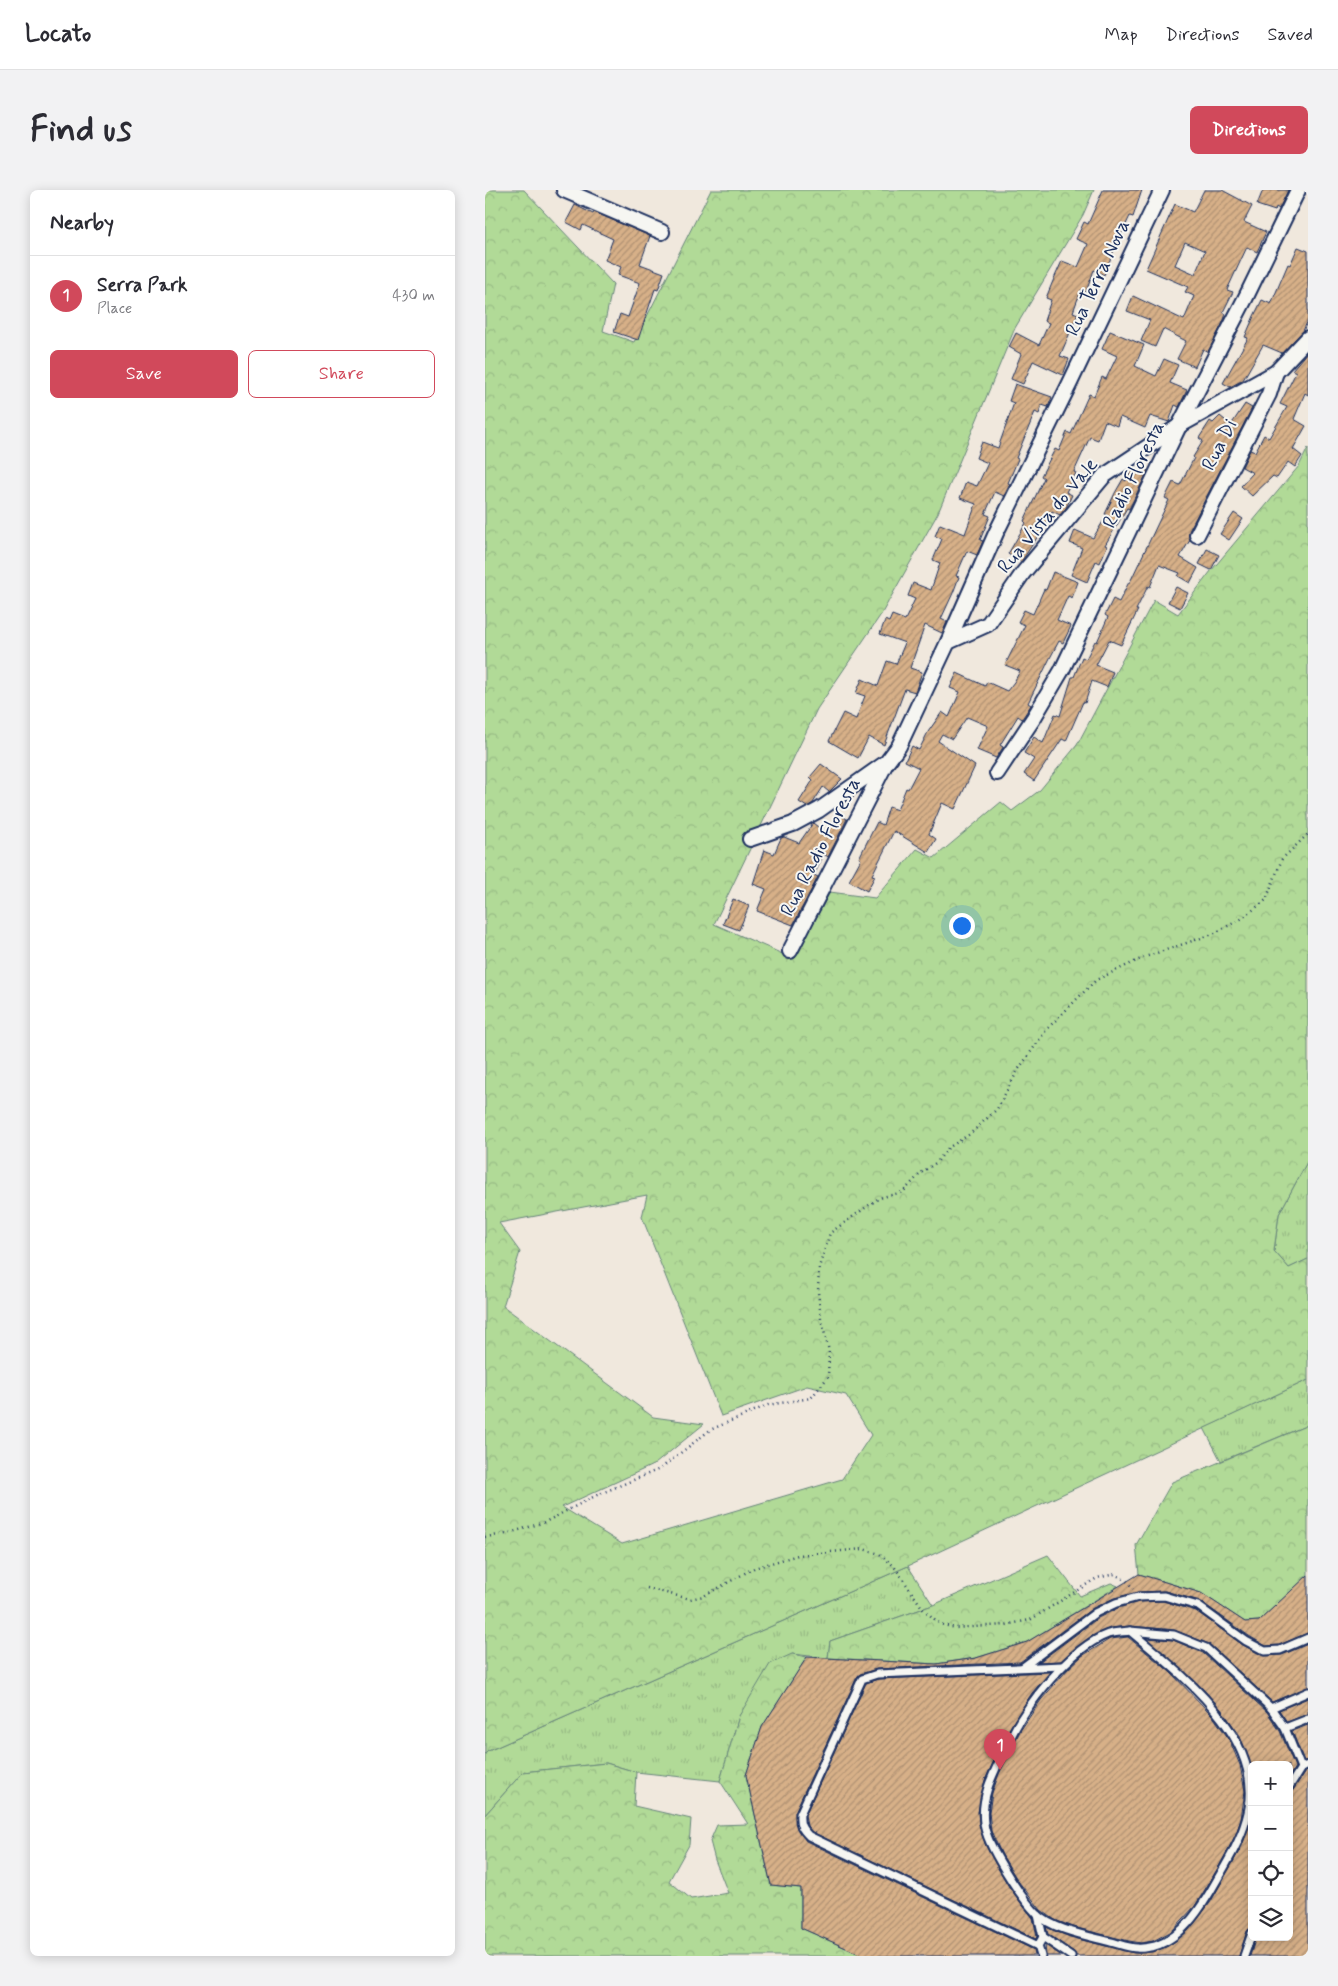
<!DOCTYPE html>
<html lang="en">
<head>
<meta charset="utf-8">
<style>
	body { margin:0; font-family:Mynerve,sans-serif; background:#f2f2f3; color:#2b2b33 }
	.controls { position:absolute; right:15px; bottom:15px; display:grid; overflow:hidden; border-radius:8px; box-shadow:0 2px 12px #0003 }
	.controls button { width:45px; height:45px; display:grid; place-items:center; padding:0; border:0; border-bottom:1px solid #e1e1e2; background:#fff; color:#2b2b33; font:25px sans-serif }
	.you { position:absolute; left:476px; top:735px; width:18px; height:18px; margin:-12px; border:4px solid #fff; border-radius:50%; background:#1a73e8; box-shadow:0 0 0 8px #1a73e833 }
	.badge { display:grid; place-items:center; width:32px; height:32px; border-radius:50%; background:#d1495b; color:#fff; font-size:16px; font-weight:700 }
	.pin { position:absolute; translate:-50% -41px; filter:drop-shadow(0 1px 2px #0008) }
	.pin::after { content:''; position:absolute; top:26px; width:18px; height:15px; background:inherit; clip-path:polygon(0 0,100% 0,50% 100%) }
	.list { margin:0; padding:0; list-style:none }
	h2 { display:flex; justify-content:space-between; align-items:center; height:65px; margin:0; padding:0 20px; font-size:21px }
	h2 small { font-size:16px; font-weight:400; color:#7c7c81 }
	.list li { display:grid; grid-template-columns:32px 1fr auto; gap:15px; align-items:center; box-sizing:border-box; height:80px; padding:0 20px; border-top:1px solid #e1e1e2 }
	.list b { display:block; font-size:19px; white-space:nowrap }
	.list p { margin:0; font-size:16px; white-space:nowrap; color:#7c7c81 }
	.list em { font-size:16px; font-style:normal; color:#7c7c81 }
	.actions { display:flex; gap:10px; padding:15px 20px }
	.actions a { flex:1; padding:11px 0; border:1px solid #d1495b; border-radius:8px; text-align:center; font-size:18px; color:#d1495b }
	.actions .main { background:#d1495b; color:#fff }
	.icon { flex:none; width:28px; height:28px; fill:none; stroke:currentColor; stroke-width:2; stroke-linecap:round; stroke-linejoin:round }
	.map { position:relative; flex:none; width:823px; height:1766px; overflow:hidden; border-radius:8px }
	header { display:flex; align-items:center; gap:30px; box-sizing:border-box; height:70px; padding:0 25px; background:#fff; border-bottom:1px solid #e1e1e2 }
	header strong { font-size:24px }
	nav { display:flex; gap:28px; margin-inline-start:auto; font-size:18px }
	.intro { display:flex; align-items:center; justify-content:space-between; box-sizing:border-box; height:120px; padding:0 30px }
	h1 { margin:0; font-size:35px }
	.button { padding:12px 22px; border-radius:8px; background:#d1495b; color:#fff; font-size:18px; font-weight:700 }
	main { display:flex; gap:30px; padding:0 30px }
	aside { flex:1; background:#fff; border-radius:8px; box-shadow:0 2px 12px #0003 }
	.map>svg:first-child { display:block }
</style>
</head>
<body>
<header>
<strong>Locato</strong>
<nav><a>Map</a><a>Directions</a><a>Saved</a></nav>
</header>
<div class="intro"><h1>Find us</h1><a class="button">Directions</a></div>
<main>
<aside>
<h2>Nearby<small></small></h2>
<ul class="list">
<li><span class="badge">1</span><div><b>Serra Park</b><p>Place</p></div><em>430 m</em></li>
</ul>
<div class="actions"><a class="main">Save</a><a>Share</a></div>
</aside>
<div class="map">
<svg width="823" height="1766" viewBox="0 0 823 1766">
	<defs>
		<pattern id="grass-tufts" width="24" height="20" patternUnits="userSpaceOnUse" patternTransform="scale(1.25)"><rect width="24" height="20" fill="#b1da97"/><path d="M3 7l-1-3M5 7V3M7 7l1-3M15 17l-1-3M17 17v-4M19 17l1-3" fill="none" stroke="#98bb85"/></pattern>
		<pattern id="forest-crowns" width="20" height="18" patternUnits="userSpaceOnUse" patternTransform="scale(1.25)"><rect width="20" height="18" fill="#b1da97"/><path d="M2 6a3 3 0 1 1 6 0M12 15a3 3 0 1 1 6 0" fill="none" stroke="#98bb85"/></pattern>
		<pattern id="building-hatch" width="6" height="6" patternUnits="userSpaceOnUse" patternTransform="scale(1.25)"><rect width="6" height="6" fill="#d7b088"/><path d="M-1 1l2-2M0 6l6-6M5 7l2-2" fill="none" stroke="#ae9072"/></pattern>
	</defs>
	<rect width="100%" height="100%" fill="#f0e8dd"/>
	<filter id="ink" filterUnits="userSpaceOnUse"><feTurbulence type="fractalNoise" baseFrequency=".02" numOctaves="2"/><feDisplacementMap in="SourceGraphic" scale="10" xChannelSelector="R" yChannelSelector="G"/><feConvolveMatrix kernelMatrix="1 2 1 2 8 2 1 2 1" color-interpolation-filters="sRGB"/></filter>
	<g filter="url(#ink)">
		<g fill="url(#grass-tufts)" stroke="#66847a">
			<polygon points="823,970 823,1069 804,1078 789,1061 794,1024"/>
			<polygon points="823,1190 823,1235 736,1271 719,1238"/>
			<polygon points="423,1376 448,1415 345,1451 343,1468 307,1464 254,1526 235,1591 151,1582 121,1573 38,1582 0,1625 0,1564 3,1561"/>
		</g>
		<g fill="url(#forest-crowns)" stroke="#66847a" fill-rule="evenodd">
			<path d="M0 0H39L128 94 118 141 149 152 226 0H609L598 25 530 138 453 323 397 423 332 519 229 734 309 769 345 702 390 708 432 659 449 668 516 612 527 621 555 600 592 555 669 410 693 424 726 381 814 276 823 258V970L794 1024 789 1061 804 1078 823 1069V1190L423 1376 3 1561 0 1564ZM162 1005 157 1027 236 1226 322 1196 361 1205 386 1245 357 1289 137 1354 77 1317 170 1274 219 1234 168 1227 18 1116 35 1062 14 1033Z"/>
			<polygon points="823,1235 823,1385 774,1431 760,1432 716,1403 654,1384 651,1355 687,1292"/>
			<polygon points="563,1365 595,1406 626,1393 633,1396 542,1452 491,1468 451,1474 343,1468 345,1451 448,1415"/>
			<polygon points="307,1464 322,1467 277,1537 261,1585 286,1695 316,1698 316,1738 379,1766 0,1766 0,1625 38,1582 121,1573 151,1582 149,1616 206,1629 204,1655 184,1691 206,1709 243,1703 230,1670 225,1651 232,1635 263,1634 235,1591 254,1526 285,1474"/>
		</g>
		<g fill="url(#building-hatch)" stroke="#1b2f5e" fill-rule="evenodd">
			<polygon points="618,0 657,0 648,27 645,26 636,45 635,45 619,85 609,80 601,102 596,100 588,122 593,124 575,166 584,169 578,185 548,171 538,194 526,189 536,164 524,157 531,143 554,155 564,133 559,131 566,110 561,108 568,91 577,71 593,77 603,54 591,49 599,32 603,34"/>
			<path d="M719 0H737L767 16 759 32 781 42 772 62 762 57 742 100 748 102 738 122 741 124 737 135 723 162 718 159 710 177 692 169 701 151 678 139 670 157 656 151 665 130 642 121 648 106 699 130 709 106 700 102 703 97 661 79 690 14 708 22ZM700 52 720 61 710 84 690 75Z"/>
			<polygon points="778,0 803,0 794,19 791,17 790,21 772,15"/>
			<polygon points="90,15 108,24 109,22 165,46 155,74 179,83 173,100 170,99 153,150 129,142 135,124 143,127 155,93 133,85 136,77 120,70 128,49 98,35 96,40 81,32"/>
			<polygon points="813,57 823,61 823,130 818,141 797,163 778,155 758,190 745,197 738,193 763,148 760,147 769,126 777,110 786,114 803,74 805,75"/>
			<polygon points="625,141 659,155 650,176 671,186 679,169 693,175 685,193 702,200 694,217 690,215 684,232 665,226 660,238 635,227 632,236 620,231 613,250 605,247 589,282 591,283 581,302 587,305 581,318 575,325 567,321 559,337 536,372 523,364 541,333 539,331 559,288 556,286 570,259 574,261 582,242 586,244 604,204 609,206 617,187 621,189 632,166 617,159"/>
			<polygon points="823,161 823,205 820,203 809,229 821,236 808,259 817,266 810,277 803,272 792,288 788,286 767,306 756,296 768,283 757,277 765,260 770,262 779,245 784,248 802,217 795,214 811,182 807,180"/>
			<polygon points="530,194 567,207 563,217 557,215 554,224 550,222 531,268 533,269 523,293 525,294 519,306 510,302 500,324 505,326 495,350 498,351 492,365 482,361 471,386 474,387 468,403 456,429 462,432 457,443 440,435 425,478 437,482 430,502 420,499 399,555 384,547 373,568 344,551 358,523 371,529 380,506 371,503 377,489 393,496 402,471 411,474 420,453 395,444 400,430 404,432 407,425 420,430 430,409 423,406 428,393 446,400 455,373 448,370 457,349 450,346 455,334 480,344 491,314 475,308 481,292 492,296 503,273 491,268 497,252 513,258 529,213 524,211"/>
			<polygon points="760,214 767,218 704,341 705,350 695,367 713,378 705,393 693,386 695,383 674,375 665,397 663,396 651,420 653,420 636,455 624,450 611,475 628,482 622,497 607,491 600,513 598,512 581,551 577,549 549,591 539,584 549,569 539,563 549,547 558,553 570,524 575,526 587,487 589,487 597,467 601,469 610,451 612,452 623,427 620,425 628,409 634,412 644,392 645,392 684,310 680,308 688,292 695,295 709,268 708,267 718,251 714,248 725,231 728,233 735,226 746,235"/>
			<polygon points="648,278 655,282 657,278 663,281 644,319 642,318 620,355 622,356 615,373 611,371 602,392 586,385 597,358 585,353 590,340 608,348 622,325 620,324 630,303 638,289 641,291"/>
			<polygon points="749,323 758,329 744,350 735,344"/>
			<polygon points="722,359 734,365 726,380 714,374"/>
			<polygon points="568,382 593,392 587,408 583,406 572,430 586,436 578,453 574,451 565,468 543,513 546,515 537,529 533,526 515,555 518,557 517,559 511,568 492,560 503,536 482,527 467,549 457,544 453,551 490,576 470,619 457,613 444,644 451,649 443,662 409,641 387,685 390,686 382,701 364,691 376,669 374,668 392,632 398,635 404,617 412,620 421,598 423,599 434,578 420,571 427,556 434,560 443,542 457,522 464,527 475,502 465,498 472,483 500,496 502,492 522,501 529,492 535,481 520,475 540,435 533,432 539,420 548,424 559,399 561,400"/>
			<polygon points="691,397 703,403 695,418 683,412"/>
			<polygon points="336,574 357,589 344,602 338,597 328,613 322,617 314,612 328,590 325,587"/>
			<polygon points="353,624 362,629 343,667 339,664 329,685 333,687 308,735 272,721 281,699 268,694 279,660 289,664 296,648 299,647 314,653 328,633 342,644"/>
			<polygon points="248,709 264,716 254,740 238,734"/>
			<polygon points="654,1384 716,1403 760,1432 774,1431 823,1385 823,1443 794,1455 781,1456 764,1446 715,1411 680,1401 653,1402 629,1408 608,1418 535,1472 392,1479 375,1484 372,1487 310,1622 312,1638 321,1651 549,1760 550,1766 379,1766 316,1738 316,1698 286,1695 261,1585 277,1537 322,1467 451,1474 491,1468 542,1452"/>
			<polygon points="678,1411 711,1421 758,1455 778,1466 797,1465 823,1454 823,1497 787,1512 724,1454 689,1440 645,1436 625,1438 605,1447 576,1471 554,1472 613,1428 633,1418 654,1412"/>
			<polygon points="643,1447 685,1482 727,1525 744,1549 755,1575 760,1601 756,1629 751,1644 736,1673 710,1716 687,1741 668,1751 656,1753 644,1751 588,1737 570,1730 556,1720 533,1691 517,1665 506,1641 504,1622 507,1603 514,1584 535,1541 556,1510 583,1479 597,1466 625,1449"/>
			<polygon points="661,1448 688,1450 718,1463 782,1522 795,1541 810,1577 804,1587 804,1575 767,1575 767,1578 754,1544 736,1519 714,1495"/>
			<polygon points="565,1482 547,1503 526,1536 500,1590 493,1622 494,1634 501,1656 524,1697 548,1728 552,1746 551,1749 327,1642 322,1636 320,1625 381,1493 393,1489"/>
			<polygon points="823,1508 823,1524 802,1532 794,1520"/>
			<polygon points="823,1535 823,1570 819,1571 807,1541"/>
			<polygon points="823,1581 823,1766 765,1766 771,1747 804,1747 804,1602 808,1600 820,1582"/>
			<polygon points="767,1627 767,1738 762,1741 754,1766 591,1766 589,1762 563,1744 561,1737 585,1747 649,1763 667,1762 683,1756 703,1741 725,1713 757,1656"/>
			<polygon points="560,1755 577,1766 561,1766"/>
		</g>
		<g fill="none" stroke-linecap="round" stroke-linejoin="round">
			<defs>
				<g id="service">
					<path d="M645 1441C696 1484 786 1551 761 1630 755 1651 743 1671 732 1690 718 1715 699 1747 670 1756 665 1757 657 1759 652 1758 644 1758 634 1754 626 1752 604 1746 568 1740 552 1724 536 1708 501 1655 499 1633 495 1604 511 1579 523 1553 539 1517 585 1458 623 1444 630 1442 638 1442 645 1441Z"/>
					<polyline points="645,1441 689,1445 721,1458 786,1518 800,1538 816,1578 823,1575"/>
					<polyline points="538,1477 610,1423 631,1413 653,1407 679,1406 713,1416 761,1451 780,1461 795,1460 823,1448"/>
					<polyline points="786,1518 823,1502"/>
					<polyline points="800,1538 823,1529"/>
					<polyline points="804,1597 816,1578"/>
					<polyline points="553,1725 558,1747 586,1766"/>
					<path d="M553 1756 324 1646C317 1639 314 1635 315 1624L377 1489 392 1484 577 1476"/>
					<polyline points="556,1766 553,1756 558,1747"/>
					<polyline points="759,1766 767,1743"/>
				</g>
				<g id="minor">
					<polyline points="79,0 177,42"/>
					<polyline points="712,345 784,204 791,182"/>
					<polyline points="463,452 503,434 538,383 619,286 694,236 791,182 823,148"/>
					<polyline points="512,583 548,529 577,480 694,236 761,107 813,0"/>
					<polyline points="265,649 308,634 334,620 402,572 414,556 463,452 511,343 585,193 677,0"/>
					<polyline points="305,761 400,575"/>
				</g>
			</defs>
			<use href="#service" stroke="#1b2f5e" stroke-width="11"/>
			<use href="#minor" stroke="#1b2f5e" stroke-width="18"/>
			<g stroke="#1b2f5e" stroke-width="2.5" stroke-dasharray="1 4" stroke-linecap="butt">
				<polyline points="0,1347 21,1344 60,1332 112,1305 175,1279 225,1240 283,1215 326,1208 343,1187 344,1161 336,1129 333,1102 334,1077 345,1043 394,1008 418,1002 436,983 452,972 463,958 485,944 512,919 533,880 562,839 611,790 660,767 728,744 756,729 781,710 797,669 823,644"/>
				<polyline points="162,1398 205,1409 219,1406 269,1378 313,1365 378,1359 395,1364 409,1376 438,1419 455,1434 470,1438 520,1435 545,1430 612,1388 630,1384 643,1392 648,1399"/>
			</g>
			<use href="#service" stroke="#f6f6f2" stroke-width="7"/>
			<use href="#minor" stroke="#f6f6f2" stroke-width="14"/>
		</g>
	</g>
	<g text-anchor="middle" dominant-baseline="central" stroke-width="4" stroke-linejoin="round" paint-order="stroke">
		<g font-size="20" fill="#1b2f5e" stroke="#f6f6f2">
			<text transform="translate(613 88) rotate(-65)">Rua Terra Nova</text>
			<text transform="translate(735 255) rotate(-63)">Rua Di</text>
			<text transform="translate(649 285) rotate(-64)">Radio Floresta</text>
			<text transform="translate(563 326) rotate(-50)">Rua Vista do Vale</text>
			<text transform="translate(336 657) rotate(-63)">Rua Radio Floresta</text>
		</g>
	</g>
</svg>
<div class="controls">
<button>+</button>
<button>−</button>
<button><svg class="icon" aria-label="locate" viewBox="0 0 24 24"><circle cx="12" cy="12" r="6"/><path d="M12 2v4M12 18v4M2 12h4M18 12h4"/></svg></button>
<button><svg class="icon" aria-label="layers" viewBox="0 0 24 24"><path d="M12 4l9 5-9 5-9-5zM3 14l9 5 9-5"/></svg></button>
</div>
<div class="you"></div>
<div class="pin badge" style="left:515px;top:1580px">1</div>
</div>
</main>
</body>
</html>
